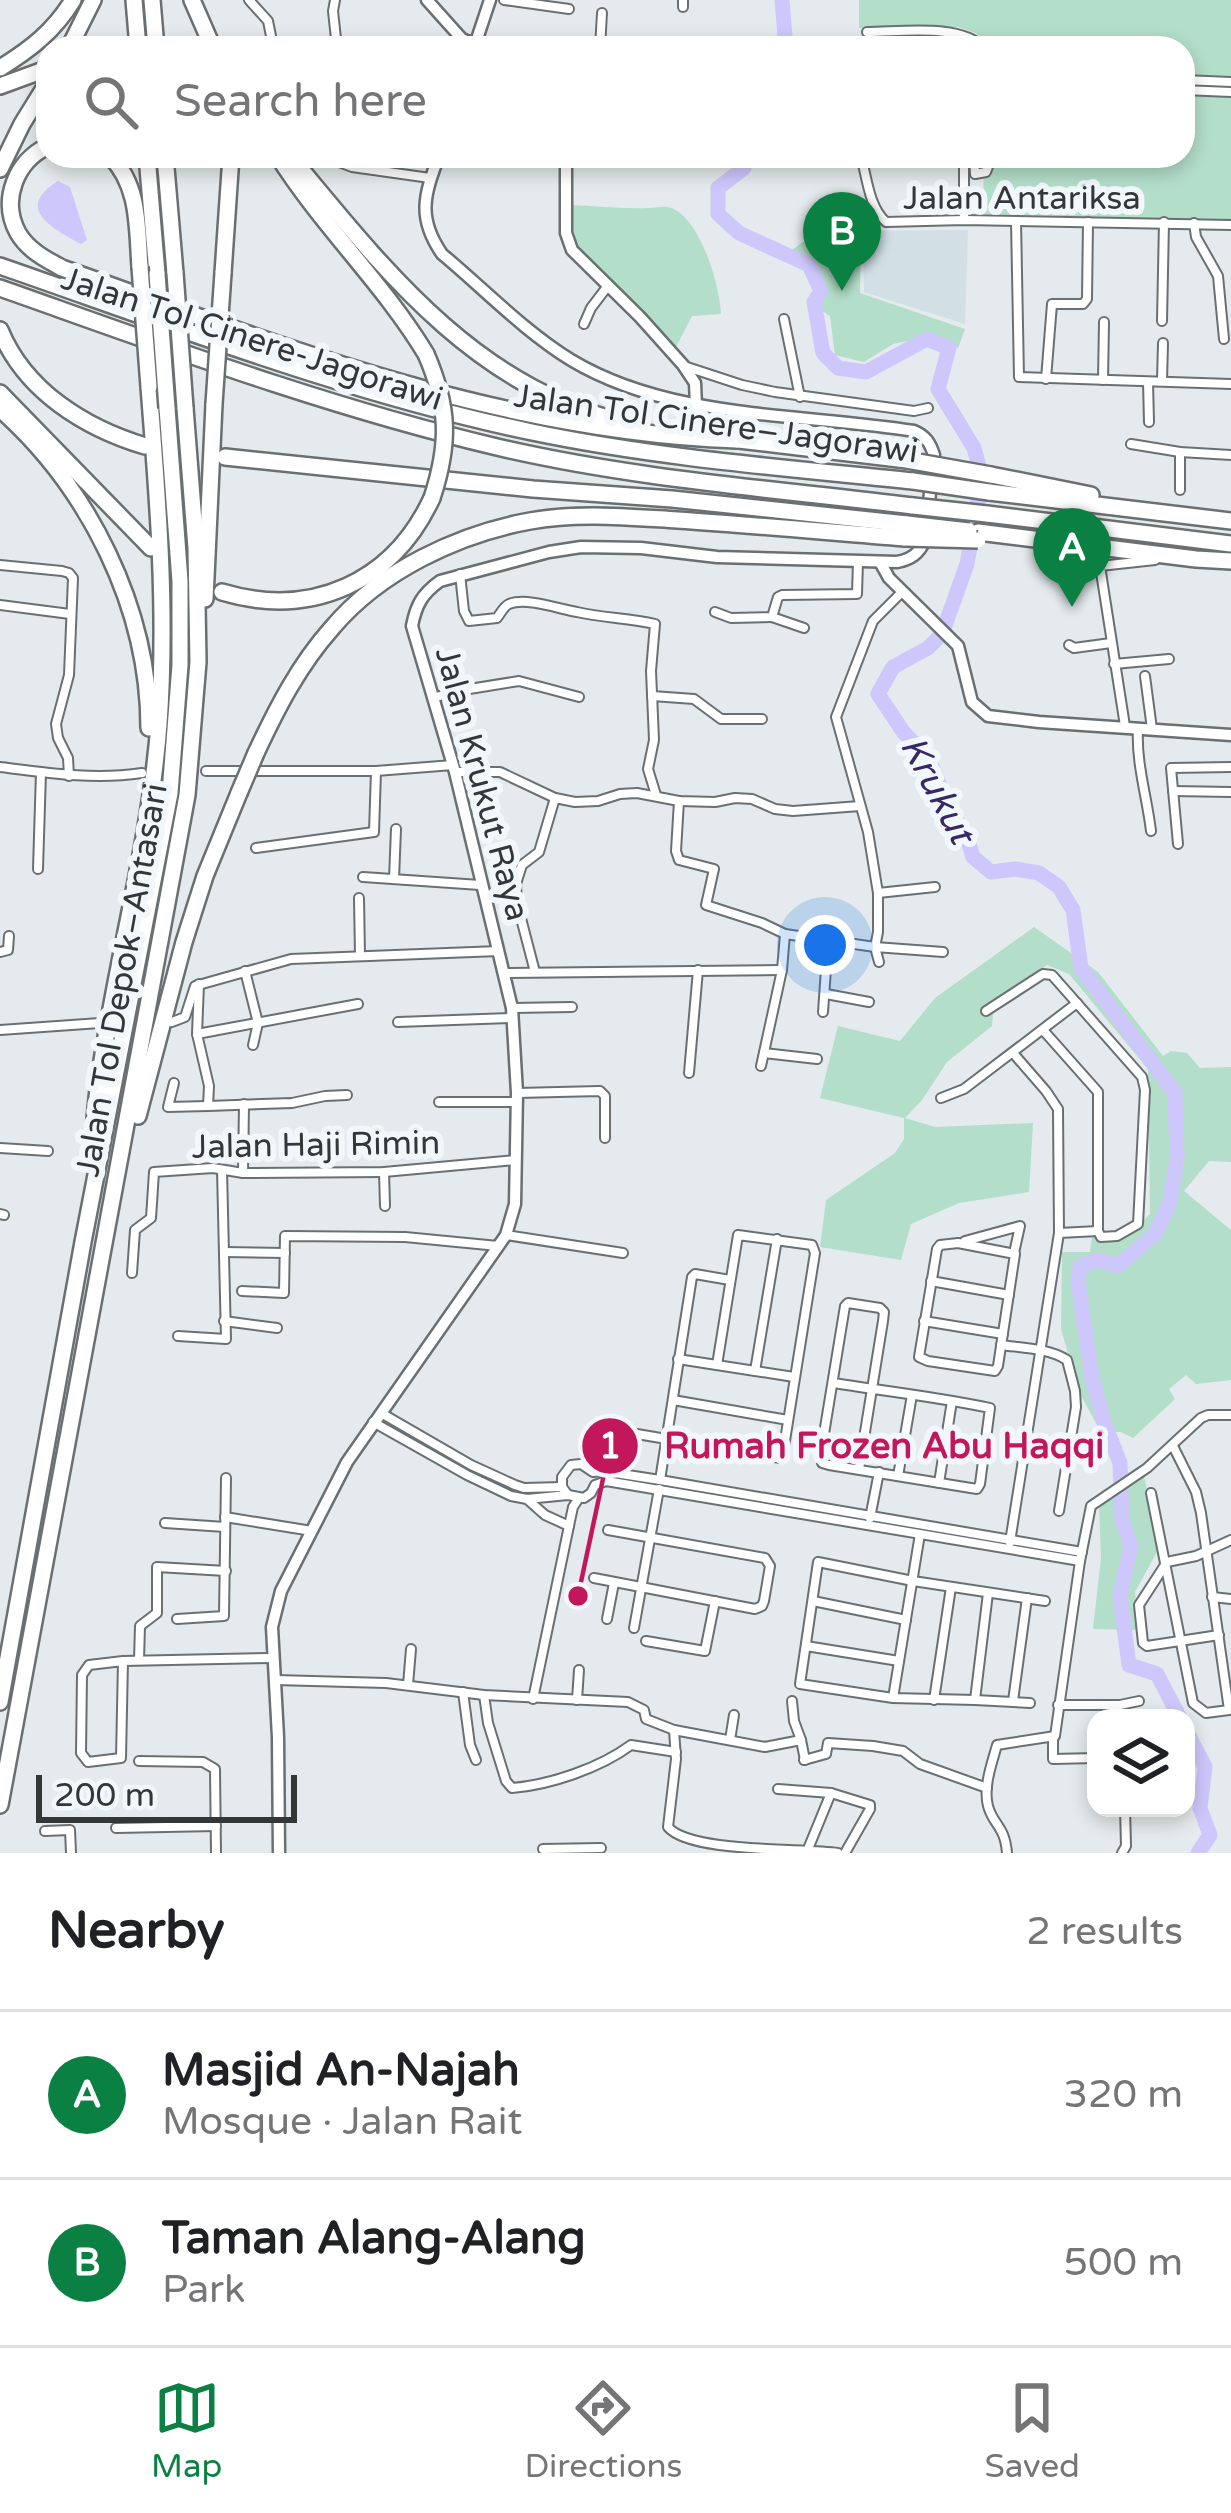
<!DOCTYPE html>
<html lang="en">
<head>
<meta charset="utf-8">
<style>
	body { margin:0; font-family:"Varela Round",sans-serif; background:#f6f6f6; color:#202124 }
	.controls { position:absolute; right:36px; bottom:36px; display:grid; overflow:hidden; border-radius:24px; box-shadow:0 6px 18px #0003 }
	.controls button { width:108px; height:108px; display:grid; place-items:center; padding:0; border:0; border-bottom:3px solid #e0e0e0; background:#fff; color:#202124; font:60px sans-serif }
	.scale { position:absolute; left:36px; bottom:30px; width:261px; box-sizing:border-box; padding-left:12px; border:6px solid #343738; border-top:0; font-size:33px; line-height:42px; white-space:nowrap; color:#343738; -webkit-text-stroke:9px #f1f7fa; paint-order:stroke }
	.you { position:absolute; left:825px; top:945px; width:42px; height:42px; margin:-30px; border:9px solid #fff; border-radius:50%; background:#1a73e8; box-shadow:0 0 0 18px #1a73e833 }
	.badge { display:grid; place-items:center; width:78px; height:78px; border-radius:50%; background:#0b8043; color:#fff; font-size:39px; font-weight:700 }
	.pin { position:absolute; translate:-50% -99px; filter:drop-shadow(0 3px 6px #0008) }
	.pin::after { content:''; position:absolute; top:63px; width:42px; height:36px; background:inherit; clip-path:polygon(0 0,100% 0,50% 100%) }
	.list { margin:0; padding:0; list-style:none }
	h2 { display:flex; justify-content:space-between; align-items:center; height:156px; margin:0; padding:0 48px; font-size:51px }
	h2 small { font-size:39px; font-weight:400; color:#757577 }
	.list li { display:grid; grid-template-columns:78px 1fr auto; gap:36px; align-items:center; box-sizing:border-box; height:168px; padding:0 48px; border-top:3px solid #e0e0e0 }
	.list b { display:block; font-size:45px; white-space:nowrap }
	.list p { margin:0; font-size:39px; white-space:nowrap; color:#757577 }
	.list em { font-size:39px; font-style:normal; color:#757577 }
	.icon { flex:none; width:66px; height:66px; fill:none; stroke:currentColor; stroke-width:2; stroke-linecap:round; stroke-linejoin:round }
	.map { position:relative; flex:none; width:1231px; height:1853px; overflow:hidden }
	.search { position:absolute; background:#fff; box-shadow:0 6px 18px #0003; left:36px; right:36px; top:36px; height:132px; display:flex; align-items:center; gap:30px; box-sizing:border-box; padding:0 42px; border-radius:36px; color:#757577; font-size:45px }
	.sheet { height:492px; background:#fff }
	nav { display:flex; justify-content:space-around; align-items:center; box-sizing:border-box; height:168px; border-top:3px solid #e0e0e0; background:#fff; font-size:33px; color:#757577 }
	nav a { display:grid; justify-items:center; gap:6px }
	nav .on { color:#0b8043 }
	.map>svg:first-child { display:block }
</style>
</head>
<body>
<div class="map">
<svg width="1231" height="1853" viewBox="0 0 1231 1853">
	<rect width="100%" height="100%" fill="#e4eaed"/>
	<polygon fill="#d2e0e6" points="968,230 965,324 864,292 863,231"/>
	<g fill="#b3dec9">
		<polygon points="859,0 1231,0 1231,220 984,214 983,156 1183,156 1183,48 990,48 976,33 958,27 859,28"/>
		<path d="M570 205C596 206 622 209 648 208 654 208 661 206 667 207 699 212 720 286 721 314L692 316 674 351 573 244 570 232Z"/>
		<polygon points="856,222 861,228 860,293 965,329 958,348 926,334 917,339 893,344 864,362 835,355 830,316 821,310 818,302 824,289 811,262 789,252 803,242"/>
		<path d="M1034 927 1098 972 1163 1056 1171 1051 1187 1053 1200 1068 1231 1067V1162L1209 1161 1184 1191 1231 1230V1380L1196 1384 1186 1375 1169 1389 1175 1399 1133 1438 1121 1432H1101L1079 1392 1061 1329 1062 1252H1090L1092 1236C1121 1236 1130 1235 1150 1214L1148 1069 1069 974 1047 965 994 1004 992 1026 947 1062 922 1100 905 1118 935 1127 1033 1123 1029 1192 959 1203 911 1224 901 1260 820 1247 826 1200 895 1153 904 1139V1118L820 1098 838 1026 900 1041 935 998Z"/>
		<polygon points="1143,1472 1157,1532 1158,1550 1135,1592 1138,1630 1093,1629 1101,1558 1099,1502"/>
	</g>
	<path fill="#cec7fb" d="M58 181 70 187 87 240 81 244C54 229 13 209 58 181Z"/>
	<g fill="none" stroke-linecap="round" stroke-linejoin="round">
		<g stroke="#cec7fb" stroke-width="15">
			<polyline points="782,0 786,48"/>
			<polyline points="745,156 744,168 718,188 718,214 739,233 809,265 821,291 814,302 823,353 838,368 866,372 927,339 949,348 938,389 974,448 982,477 967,564 942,634 928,648 893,667 878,694 904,733 928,757 944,796 969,844 973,857 991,872 1015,869 1039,873 1059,887 1073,910 1081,968 1175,1093 1177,1159 1169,1205 1155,1234 1118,1266 1098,1260 1080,1266 1078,1282 1092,1377 1104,1422 1120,1463 1122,1520 1131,1546 1120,1596 1129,1665 1157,1674 1180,1718"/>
			<polyline points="1186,1730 1205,1767 1200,1808 1210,1835 1198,1853"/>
		</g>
		<polyline stroke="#c1c6c9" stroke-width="8" stroke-dasharray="8 4" stroke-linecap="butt" points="107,1023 164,1022"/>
		<defs>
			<g id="minor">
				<polyline points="249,0 268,21 272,41 282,48"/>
				<polyline points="335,0 333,11 337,48"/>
				<polyline points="504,0 569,9"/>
				<polyline points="683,7 683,0"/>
				<path d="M867 32C901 32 960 23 984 48"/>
				<polyline points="600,48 602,13"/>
				<polyline points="1183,80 1231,82"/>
				<polyline points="1183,90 1231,92"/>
				<polyline points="323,156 352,167 430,178"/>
				<polyline points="511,156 566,161"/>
				<path d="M861 156C867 178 869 207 886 222L964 220 1231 225"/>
				<polyline points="974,156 975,174 986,172 992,156"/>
				<polyline points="964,220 964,156"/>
				<polyline points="1016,221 1019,377 1231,384"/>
				<polyline points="1194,223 1196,237 1218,276 1224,339"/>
				<polyline points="784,319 800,397"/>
				<polyline points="1162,321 1164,222"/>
				<polyline points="584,324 591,308 607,287"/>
				<polyline points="684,366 742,385 775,392 914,411 928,408"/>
				<polyline points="1046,379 1052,304 1083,304 1087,299 1088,222"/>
				<polyline points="1103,380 1104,322"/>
				<polyline points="1162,381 1163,343"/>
				<polyline points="1148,382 1149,422"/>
				<polyline points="1131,444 1180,452 1231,455"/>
				<polyline points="1180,452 1180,490"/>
				<polyline points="0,565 62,571 69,573 73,578 69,675 56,724 58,738 68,758 69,776"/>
				<path d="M460 574 464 611 469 621 497 618C500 614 504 606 509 604 526 597 559 609 577 612 603 618 629 618 655 624L651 671 654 740 648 769 656 795"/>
				<polyline points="0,605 70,614"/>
				<polyline points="715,612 731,618 772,617 778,597 782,595 857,594 858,561"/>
				<polyline points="772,617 804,628"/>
				<polyline points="1069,645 1074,648 1111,643"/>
				<polyline points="1114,664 1169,659"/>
				<polyline points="1145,676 1152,729"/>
				<polyline points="652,696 694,699 721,719 762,719"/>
				<polyline points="433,698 457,691 519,681 579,697"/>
				<polyline points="1125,726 1100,566 1155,560"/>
				<path d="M1138 729C1136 763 1147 797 1151 831"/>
				<path d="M0 767C48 773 94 780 142 773"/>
				<polyline points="206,771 376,771 453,765"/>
				<polyline points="455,772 500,772 555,798 575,802 598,801 620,794 637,793 679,801 715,802 735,798 752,799 775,809 793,811 860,806"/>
				<polyline points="1173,791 1231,792"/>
				<polyline points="679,801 676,851 679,860 714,869 706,905 762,923 785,934"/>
				<polyline points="1178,844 1171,768 1231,767"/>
				<polyline points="256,848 374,832 376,771"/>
				<polyline points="38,869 41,772"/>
				<polyline points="363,877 480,885"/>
				<polyline points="394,879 396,829"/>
				<polyline points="878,893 935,887"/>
				<polyline points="359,898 360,956"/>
				<polyline points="0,952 8,950 9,936"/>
				<polyline points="879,962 875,947 943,952"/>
				<polyline points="245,971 258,1023 253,1045"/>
				<polyline points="535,972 517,903 516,884 522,865 539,852 555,798"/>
				<polyline points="504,973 782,970"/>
				<polyline points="826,994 869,1002"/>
				<polyline points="512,1008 572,1007"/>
				<polyline points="986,1011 1043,974 1052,975 1142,1077 1145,1090 1138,1224 1117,1236 1101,1237 1098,1231 1098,1092 1043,1030"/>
				<polyline points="823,1012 826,969 833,942"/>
				<polyline points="172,1022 185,1017 195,986 291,959 499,951"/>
				<polyline points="398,1022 513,1018"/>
				<polyline points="0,1030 100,1023"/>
				<polyline points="197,1034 199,984"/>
				<polyline points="764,1053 817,1059"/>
				<polyline points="761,1066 782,970 785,934 875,947 878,932 878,893 868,832 836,717 873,621 902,592"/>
				<polyline points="689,1073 698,970"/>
				<polyline points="174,1083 168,1107 208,1106"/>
				<polyline points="517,1093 600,1091 605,1096 605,1138"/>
				<polyline points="347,1095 325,1096 292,1103 208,1106 209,1086 197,1034 358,1004"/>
				<polyline points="941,1098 964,1089 1077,1003"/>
				<polyline points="439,1102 517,1102"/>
				<polyline points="0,1148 48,1151"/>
				<polyline points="384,1172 385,1206"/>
				<polyline points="243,1173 244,1104"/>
				<polyline points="0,1214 4,1215"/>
				<polyline points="1059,1233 1098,1231"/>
				<polyline points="506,1235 623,1253"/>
				<polyline points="965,1241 1020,1226 1014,1253"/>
				<polygon points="958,1243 1015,1254 998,1366 995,1371 928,1361 919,1357 937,1249 940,1245"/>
				<polyline points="224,1252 285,1253"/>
				<polyline points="132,1273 135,1230 151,1218 154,1172 213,1168 243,1173 384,1172 516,1160"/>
				<polyline points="931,1281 1009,1295"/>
				<polyline points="242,1291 284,1293 285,1236 405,1237 498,1246"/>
				<polyline points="224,1321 277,1328"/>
				<polyline points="924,1321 1003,1334"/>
				<polyline points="178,1336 226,1339 222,1170"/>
				<path d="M1001 1345C1023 1348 1048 1348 1067 1360L1075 1391 1076 1407 1059 1511"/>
				<polyline points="678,1359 794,1377"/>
				<polyline points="755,1371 777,1239"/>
				<path d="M833 1383C885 1391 938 1397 990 1408L980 1484 977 1489 829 1465 822 1463 821 1452 845 1306 848 1303 880 1308 884 1312 883 1321 859 1469"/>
				<polyline points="673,1400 788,1420"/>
				<polyline points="381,1413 471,1465 515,1485 524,1488 562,1487"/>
				<polyline points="373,1422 467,1475 511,1496 527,1499 568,1495 584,1498 591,1493 595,1485 606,1481 1080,1561"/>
				<polyline points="625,1432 780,1458 783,1453 815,1253 812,1245 738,1235 717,1365"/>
				<polyline points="898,1476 912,1395"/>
				<polyline points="660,1480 692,1277 695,1274 730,1280"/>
				<polyline points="939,1483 952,1401"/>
				<polyline points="1151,1493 1193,1703 1206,1713 1229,1710 1201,1513 1196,1492 1173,1446"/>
				<polyline points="568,1495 562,1487 562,1477 571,1465 581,1464 593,1472 602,1471 660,1480 1082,1552"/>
				<polyline points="527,1499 545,1515 569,1526"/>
				<polyline points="225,1517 312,1531"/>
				<polyline points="870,1518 879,1472"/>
				<polyline points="165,1523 225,1527"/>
				<polyline points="1010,1542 1059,1233 1058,1109 1046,1091 1013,1053"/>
				<polyline points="594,1578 755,1609 762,1606 764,1601 770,1566 765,1558 608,1530"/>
				<polyline points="988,1593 975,1700 893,1698 800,1684 818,1562 913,1581 1045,1601"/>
				<polyline points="1212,1597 1231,1599"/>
				<polyline points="813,1601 906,1620"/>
				<polyline points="177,1619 224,1616 226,1478"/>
				<polyline points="607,1619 614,1583"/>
				<polyline points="634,1628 659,1489"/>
				<polyline points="1219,1635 1147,1646 1143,1643 1139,1605 1167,1562 1196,1556 1231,1540"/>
				<polyline points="646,1641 705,1651 715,1601"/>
				<polyline points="806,1646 899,1661"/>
				<polyline points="139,1660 140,1626 157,1613 157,1567 226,1571"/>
				<polyline points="123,1661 121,1758 88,1762 81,1753 82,1675 89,1665 123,1661 272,1658"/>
				<polyline points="275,1680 386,1683 484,1695 628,1702 644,1710 646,1719 674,1730 765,1747 801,1740 805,1760"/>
				<polyline points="408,1685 411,1649"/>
				<polyline points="463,1692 470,1745 476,1760"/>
				<path d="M484 1695 488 1723 506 1781 512 1788C550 1785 600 1768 631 1745L676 1752"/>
				<polyline points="893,1698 920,1534"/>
				<polyline points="533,1699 569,1526 573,1507 579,1498"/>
				<polyline points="577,1700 579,1670"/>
				<polyline points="934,1700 951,1587"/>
				<polyline points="975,1700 1030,1703"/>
				<polyline points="792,1701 794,1721 801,1740"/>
				<polyline points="1013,1701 1027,1598"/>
				<polyline points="1058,1705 1120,1705 1139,1701"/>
				<path d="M674 1730 676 1759 668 1827C690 1853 800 1848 838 1853"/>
				<polyline points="1053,1738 1053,1759 1096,1758"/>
				<polyline points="730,1740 734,1715"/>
				<polyline points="804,1760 826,1754 828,1743 873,1746 903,1751 920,1764 987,1788"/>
				<polyline points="139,1761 203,1762 215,1769 216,1853"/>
				<polyline points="778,1789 831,1793 870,1805 870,1809 845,1853"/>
				<polyline points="1158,1810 1159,1808"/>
				<polyline points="116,1828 216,1826"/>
				<polyline points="45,1831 70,1830 71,1853"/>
				<polyline points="543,1849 601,1848"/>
				<polyline points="808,1849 831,1793"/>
				<path d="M1007 1853C1005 1826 993 1825 988 1806 983 1787 992 1763 997 1745L1055 1736 1080 1561 1091 1506 1147 1468 1201 1418 1208 1415H1231"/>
				<polyline points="1122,1853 1126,1846 1125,1808"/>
			</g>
			<g id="tertiary">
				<polyline points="427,0 462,39 483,48"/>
				<polyline points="474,48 490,0"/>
				<polyline points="566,156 566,233 572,250 640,317 683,365 695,383 696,406"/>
				<polyline points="880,562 889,578 958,646 972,702 988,716 1039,722 1231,735"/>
				<path d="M279 1853 278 1737 272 1627 281 1591 347 1462 506 1235 515 1204 517 1093 512 1008 455 772 412 626C416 605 422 594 440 581L549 552 581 547 641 548 717 557 897 562C911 559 919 554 925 540L934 455C930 443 926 436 914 431 801 413 671 420 571 360 524 331 484 289 442 254 417 218 424 195 439 156"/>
			</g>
			<g id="motorway">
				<polyline points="134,0 138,48"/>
				<polyline points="152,0 156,48"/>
				<polyline points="192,0 213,48"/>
				<polyline points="69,48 93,0"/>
				<path d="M0 68C31 49 54 31 73 0"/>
				<polyline points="0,86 41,71"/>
				<path d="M48 146C16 161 0 200 18 233 28 250 45 259 62 268 281 346 502 432 737 440"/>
				<path d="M110 156C140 186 137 228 140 267"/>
				<polyline points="147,156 157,274"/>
				<polyline points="165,156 175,273"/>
				<path d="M278 156C322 226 383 283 426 354"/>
				<path d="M290 156C382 267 475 388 623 422"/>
				<polyline points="0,169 22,124 48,82"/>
				<path d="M0 266C176 327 350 394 532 432 657 458 787 468 913 481"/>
				<polyline points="223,273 231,156"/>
				<path d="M0 288C164 346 327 407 497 447 633 479 775 489 913 506"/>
				<path d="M0 330C25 391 85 428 145 446"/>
				<polyline points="0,393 151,548"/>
				<path d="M0 409C89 488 149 608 149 728"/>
				<polyline points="730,439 907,460"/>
				<polyline points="225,457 533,489 672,499 907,524"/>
				<polyline points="991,475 1091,495"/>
				<polyline points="989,492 1231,521"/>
				<polyline points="987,514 1231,544"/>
				<polyline points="978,532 1196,559 1231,561"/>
				<path d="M222 592C312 619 393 582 432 498"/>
				<polyline points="205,599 214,404"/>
				<path d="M256 753C277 708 299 665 332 628 380 571 458 534 530 521 578 512 628 517 677 520 753 525 829 532 905 538"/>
				<polyline points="138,1116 184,942 205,876 239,793"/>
				<path d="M92 1156C94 1129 96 1101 100 1074 117 957 150 842 159 724 167 611 158 500 149 387"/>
				<polyline points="0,1702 83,1242 170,793 180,665 180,581 167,408"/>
				<polyline points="0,1805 187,795 198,662 196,548 185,408"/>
			</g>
		</defs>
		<use href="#minor" stroke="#6a7072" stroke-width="12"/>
		<use href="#tertiary" stroke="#6a7072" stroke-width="15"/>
		<use href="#motorway" stroke="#6a7072" stroke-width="20"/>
		<use href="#minor" stroke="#fff" stroke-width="8"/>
		<use href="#tertiary" stroke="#fff" stroke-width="10"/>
		<use href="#motorway" stroke="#fff" stroke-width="15"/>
		<defs>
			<g id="motorway-bridge">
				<polyline points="140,267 149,387"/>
				<polyline points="175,273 185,408"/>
				<polyline points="157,274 167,408"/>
				<path d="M426 354C449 407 450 443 432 498"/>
				<polyline points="214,404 223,273"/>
				<polyline points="907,460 991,475"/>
				<polyline points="913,481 989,492"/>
				<polyline points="913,506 987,514"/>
				<polyline points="907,524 969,531"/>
				<polyline points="905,538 978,540"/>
				<polyline points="239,793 256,753"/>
			</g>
		</defs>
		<use href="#motorway-bridge" stroke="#6a7072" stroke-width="20" stroke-linecap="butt"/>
		<use href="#motorway-bridge" stroke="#fff" stroke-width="15"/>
	</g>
	<g text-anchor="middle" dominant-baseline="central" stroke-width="12" stroke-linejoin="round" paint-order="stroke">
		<g font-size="33" fill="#343738" stroke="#f1f7fa">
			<text x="1022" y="198">Jalan Antariksa</text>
			<text transform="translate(252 339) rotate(18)">Jalan Tol Cinere-Jagorawi</text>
			<text transform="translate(716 424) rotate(8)">Jalan Tol Cinere–Jagorawi</text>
			<text transform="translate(482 784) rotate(75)">Jalan Krukut Raya</text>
			<text transform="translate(122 980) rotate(-80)">Jalan Tol Depok–Antasari</text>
			<text transform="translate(316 1145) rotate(-1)">Jalan Haji Rimin</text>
		</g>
		<g font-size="36" font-style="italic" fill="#382966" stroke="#f1f7fa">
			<text transform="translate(937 790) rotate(62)">Krukut</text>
		</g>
	</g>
	<path fill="none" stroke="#c2185b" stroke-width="4.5" d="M578 1596L610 1446"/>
	<g fill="#c2185b" stroke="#f1f7fa" stroke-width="4.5">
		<circle cx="578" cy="1596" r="12"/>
		<circle cx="610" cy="1446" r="30"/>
	</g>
	<g font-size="36" text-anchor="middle" font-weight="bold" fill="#fff">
		<text x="610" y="1458">1</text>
	</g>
	<g font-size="36" text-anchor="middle" font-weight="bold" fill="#c2185b" stroke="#f1f7fa" stroke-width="12" stroke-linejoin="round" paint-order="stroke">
		<text x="884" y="1458">Rumah Frozen Abu Haqqi</text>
	</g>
</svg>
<div class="controls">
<button><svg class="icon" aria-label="layers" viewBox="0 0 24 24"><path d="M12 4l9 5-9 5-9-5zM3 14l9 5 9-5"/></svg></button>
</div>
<div class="scale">200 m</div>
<div class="you"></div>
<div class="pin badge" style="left:1072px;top:607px">A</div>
<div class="pin badge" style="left:842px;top:291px">B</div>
<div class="search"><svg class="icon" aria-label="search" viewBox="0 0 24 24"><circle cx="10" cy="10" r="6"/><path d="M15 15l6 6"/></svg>Search here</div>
</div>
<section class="sheet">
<h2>Nearby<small>2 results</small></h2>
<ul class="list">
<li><span class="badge">A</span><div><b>Masjid An-Najah</b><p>Mosque · Jalan Rait</p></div><em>320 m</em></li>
<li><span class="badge">B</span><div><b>Taman Alang-Alang</b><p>Park</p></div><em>500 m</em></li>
</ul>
</section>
<nav>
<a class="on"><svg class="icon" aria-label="map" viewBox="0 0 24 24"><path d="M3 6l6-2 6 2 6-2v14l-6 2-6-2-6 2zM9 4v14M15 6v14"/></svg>Map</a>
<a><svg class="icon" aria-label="directions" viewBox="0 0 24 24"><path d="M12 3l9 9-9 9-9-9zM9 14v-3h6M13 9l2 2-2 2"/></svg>Directions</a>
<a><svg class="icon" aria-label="saved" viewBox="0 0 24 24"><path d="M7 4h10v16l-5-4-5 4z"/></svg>Saved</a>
</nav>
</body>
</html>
